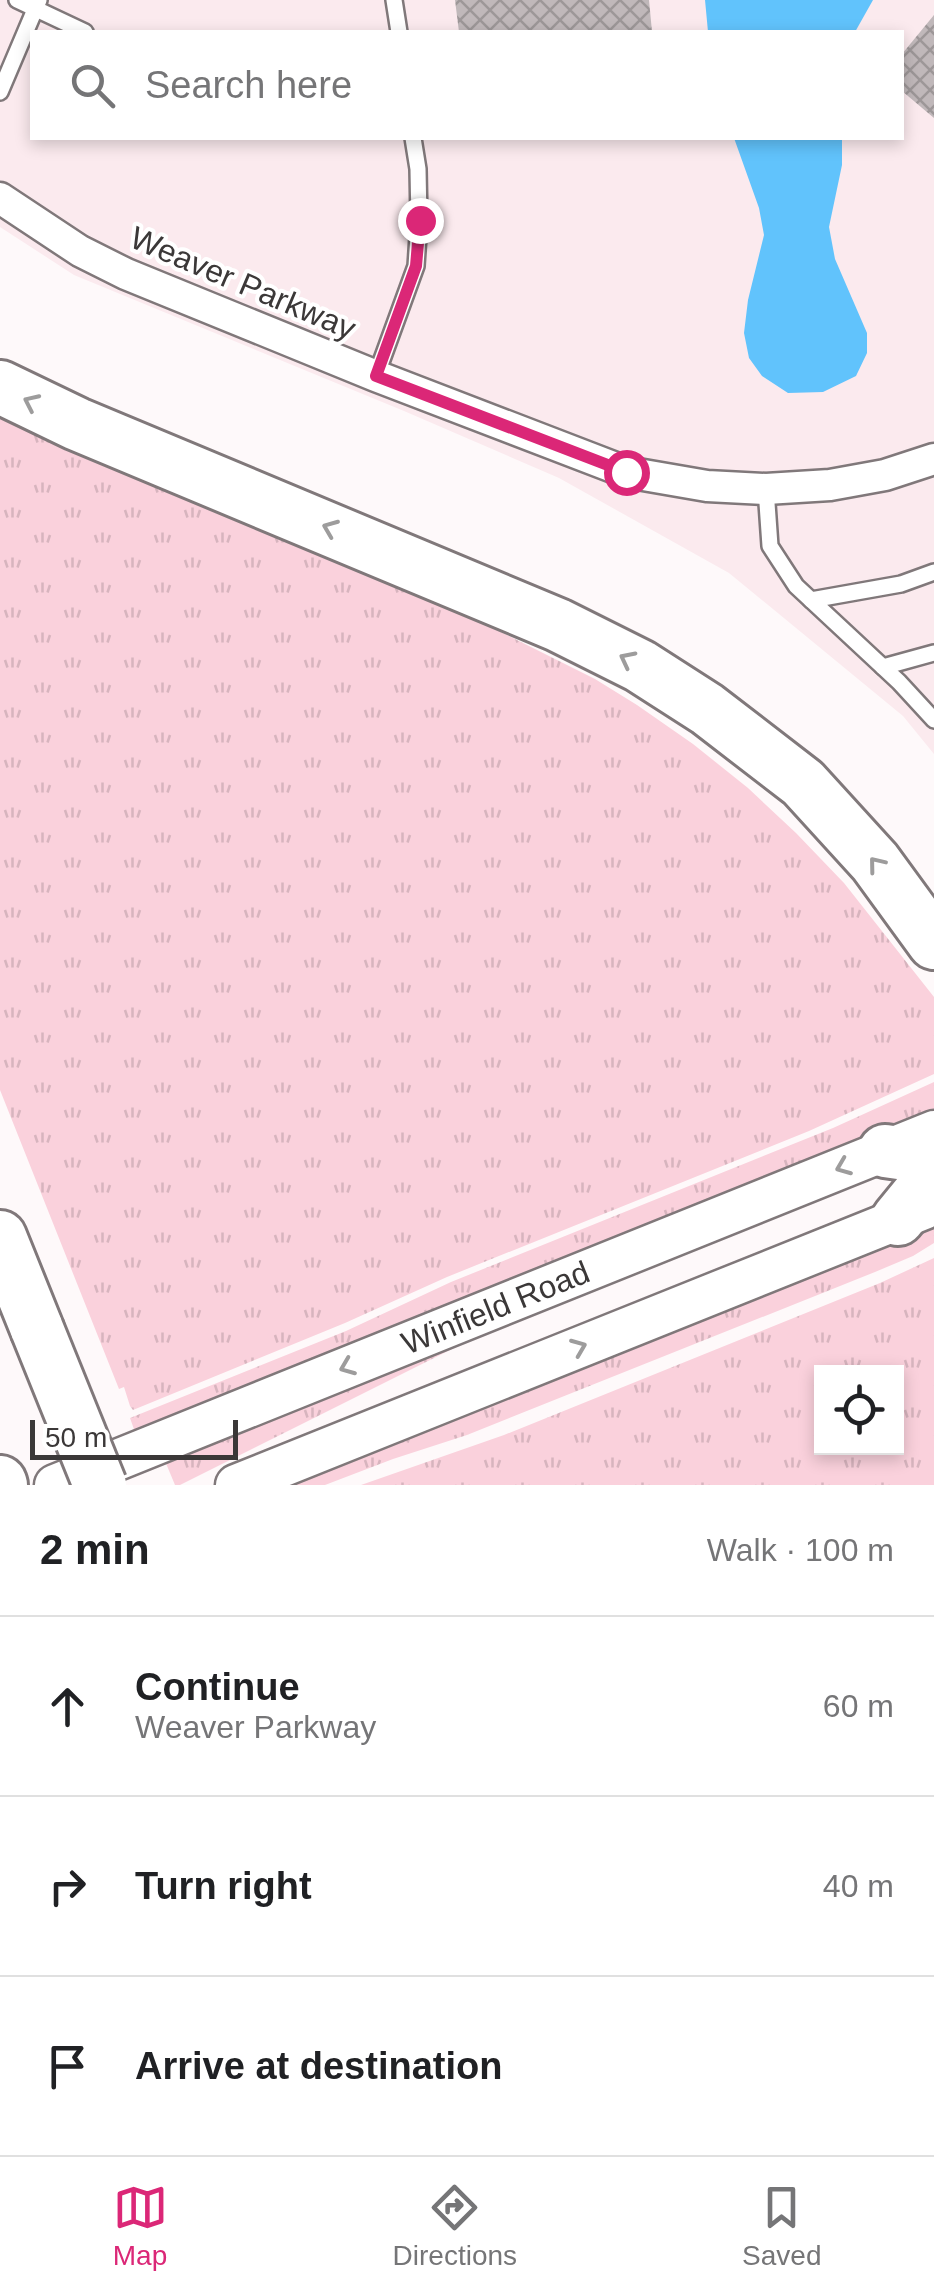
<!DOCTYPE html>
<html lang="en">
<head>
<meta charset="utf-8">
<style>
	body { margin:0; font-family:Helvetica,sans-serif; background:#f2f2f2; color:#202124 }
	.controls { position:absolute; right:30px; bottom:30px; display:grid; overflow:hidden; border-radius:0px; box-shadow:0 5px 15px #0003 }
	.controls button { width:90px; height:90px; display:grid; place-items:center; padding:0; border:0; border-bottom:2px solid #e0e0e0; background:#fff; color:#202124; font:50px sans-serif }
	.scale { position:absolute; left:30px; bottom:25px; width:208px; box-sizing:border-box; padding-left:10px; border:5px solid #3b3838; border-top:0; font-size:28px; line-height:35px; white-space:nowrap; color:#3b3838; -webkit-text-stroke:8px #fff; paint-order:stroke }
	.stop { position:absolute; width:30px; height:30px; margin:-22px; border:8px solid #db2777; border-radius:50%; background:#fff }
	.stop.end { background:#db2777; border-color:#fff; box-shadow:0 2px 10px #0008 }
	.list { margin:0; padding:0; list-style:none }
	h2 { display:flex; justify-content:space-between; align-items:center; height:130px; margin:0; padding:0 40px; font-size:42px }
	h2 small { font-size:32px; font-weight:400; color:#757577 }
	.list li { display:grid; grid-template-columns:65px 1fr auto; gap:30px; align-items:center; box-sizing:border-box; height:180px; padding:0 40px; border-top:2px solid #e0e0e0 }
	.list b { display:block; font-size:38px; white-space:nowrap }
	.list p { margin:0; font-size:32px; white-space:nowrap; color:#757577 }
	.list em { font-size:32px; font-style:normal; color:#757577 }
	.icon { flex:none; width:55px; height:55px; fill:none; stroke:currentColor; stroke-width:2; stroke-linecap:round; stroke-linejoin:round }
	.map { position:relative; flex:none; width:934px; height:1485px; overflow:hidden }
	.search { position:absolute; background:#fff; box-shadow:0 5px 15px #0003; left:30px; right:30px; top:30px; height:110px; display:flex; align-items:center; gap:25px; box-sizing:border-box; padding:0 35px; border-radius:0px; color:#757577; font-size:38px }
	.sheet { height:670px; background:#fff }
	nav { display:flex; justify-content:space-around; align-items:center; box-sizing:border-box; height:140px; border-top:2px solid #e0e0e0; background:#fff; font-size:28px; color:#757577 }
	nav a { display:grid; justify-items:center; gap:5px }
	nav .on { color:#db2777 }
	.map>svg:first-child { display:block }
</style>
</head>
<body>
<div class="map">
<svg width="934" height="1485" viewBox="0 0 934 1485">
	<defs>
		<pattern id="grass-tufts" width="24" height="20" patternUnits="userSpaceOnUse" patternTransform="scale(2.5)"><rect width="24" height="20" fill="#fad1dc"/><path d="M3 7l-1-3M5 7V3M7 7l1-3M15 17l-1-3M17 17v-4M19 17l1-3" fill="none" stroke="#d7b4be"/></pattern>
		<pattern id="building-cross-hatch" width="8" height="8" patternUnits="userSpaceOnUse" patternTransform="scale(2.5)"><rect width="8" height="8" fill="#c0b8ba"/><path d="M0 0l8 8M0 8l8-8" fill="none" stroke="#9d9798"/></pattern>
	</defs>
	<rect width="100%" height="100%" fill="#fef9fa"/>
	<path fill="#fbeaee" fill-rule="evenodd" d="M0 0H934V754L903 716 729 573 559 478 404 411 74 275 0 227ZM32 32H902V138H32Z"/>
	<g fill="url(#grass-tufts)" fill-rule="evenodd">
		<polygon points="0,416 34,434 111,468 495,629 595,679 637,705 693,744 748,788 796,833 844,883 934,997 934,1074 809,1131 447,1277 345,1323 133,1410 130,1406 124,1387 119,1389 0,1090"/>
		<polygon points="934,1082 934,1113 136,1435 130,1418 346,1331 451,1282 833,1128"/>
		<polygon points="934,1225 934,1243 913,1256 875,1272 467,1435 393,1459 325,1485 284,1485"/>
		<path d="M934 1258V1485H361L504 1435 880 1283ZM822 1372H896V1448H822Z"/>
		<polygon points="470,1337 470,1340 180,1485 175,1485 165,1461"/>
	</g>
	<g fill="#61c3fc">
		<polygon points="705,0 873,0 855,32 708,32"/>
		<polygon points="734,138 842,138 842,165 829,227 835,259 867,333 867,353 856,376 823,392 788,393 762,376 749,358 744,333 748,300 764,235 759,208"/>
	</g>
	<g fill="url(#building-cross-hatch)">
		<polygon points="455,0 649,0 652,32 459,32"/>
		<polygon points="934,15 934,118 902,91 902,54"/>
	</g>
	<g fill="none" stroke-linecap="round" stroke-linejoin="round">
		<defs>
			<g id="lane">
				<polyline points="17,0 85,32"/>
				<polyline points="394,0 399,32"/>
				<polyline points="0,92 39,0"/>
				<polyline points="376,376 416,266 419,221 418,169 413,138"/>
				<polyline points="766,489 770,546 796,586 899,682 934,720"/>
				<polyline points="811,600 901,584 934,572"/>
				<polyline points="883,667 934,653"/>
			</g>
			<polyline id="street" points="0,198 80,251 126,274 376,376 626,472 707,486 766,489 830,485 885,475 934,459"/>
			<g id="secondary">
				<path id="s1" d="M55 1485 934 1131"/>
				<polyline points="236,1485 924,1209"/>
			</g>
			<g id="highway">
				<polyline points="0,387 77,424 558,625 640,666 707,709 803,783 875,862 934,943"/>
				<polyline points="885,1151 934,1158"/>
				<polyline points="898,1219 934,1175"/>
				<polyline points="0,1237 37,1329"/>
				<polyline points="0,1482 1,1485"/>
			</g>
		</defs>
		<use href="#lane" stroke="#80787a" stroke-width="20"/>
		<use href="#street" stroke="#80787a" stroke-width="35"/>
		<use href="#secondary" stroke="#80787a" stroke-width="45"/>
		<use href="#highway" stroke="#80787a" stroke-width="58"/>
		<use href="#lane" stroke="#fff" stroke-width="15"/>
		<use href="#street" stroke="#fff" stroke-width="30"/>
		<use href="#secondary" stroke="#fff" stroke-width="40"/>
		<use href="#highway" stroke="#fff" stroke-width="52"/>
		<defs>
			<polyline id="highway-bridge" points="37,1329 100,1485"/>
		</defs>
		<use href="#highway-bridge" stroke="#80787a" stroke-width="58" stroke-linecap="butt"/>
		<use href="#highway-bridge" stroke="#fff" stroke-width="52"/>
	</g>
	<defs><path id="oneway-chevron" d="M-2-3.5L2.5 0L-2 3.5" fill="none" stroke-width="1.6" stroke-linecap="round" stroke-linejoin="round" transform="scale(2.5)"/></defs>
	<g stroke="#9d9c9c">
		<use href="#oneway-chevron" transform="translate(31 402) rotate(-155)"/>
		<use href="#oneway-chevron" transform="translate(330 528) rotate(-158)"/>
		<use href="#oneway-chevron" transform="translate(627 659) rotate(-153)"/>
		<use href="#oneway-chevron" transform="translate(876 864) rotate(-129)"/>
		<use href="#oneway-chevron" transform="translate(843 1167) rotate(158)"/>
		<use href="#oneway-chevron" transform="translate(579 1347) rotate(-22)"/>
		<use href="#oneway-chevron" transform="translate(347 1367) rotate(158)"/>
	</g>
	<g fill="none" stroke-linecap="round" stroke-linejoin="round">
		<polyline stroke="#db2777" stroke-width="12" points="420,220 416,266 376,376 626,472"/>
	</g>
	<g text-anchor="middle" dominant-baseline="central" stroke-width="8" stroke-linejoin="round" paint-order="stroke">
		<g font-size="32" fill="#3b3838" stroke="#fff">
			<text transform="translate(243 283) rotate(23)">Weaver Parkway</text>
			<text stroke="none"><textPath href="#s1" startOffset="475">Winfield Road</textPath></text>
		</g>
	</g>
</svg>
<div class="controls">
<button><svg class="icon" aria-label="locate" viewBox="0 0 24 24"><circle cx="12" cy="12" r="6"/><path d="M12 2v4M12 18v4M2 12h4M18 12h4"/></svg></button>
</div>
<div class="scale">50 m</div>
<div class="stop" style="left:626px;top:472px"></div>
<div class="stop end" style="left:420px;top:220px"></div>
<div class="search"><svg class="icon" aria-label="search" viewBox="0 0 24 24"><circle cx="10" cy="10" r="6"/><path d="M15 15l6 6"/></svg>Search here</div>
</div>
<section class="sheet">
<h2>2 min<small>Walk · 100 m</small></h2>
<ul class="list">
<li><svg class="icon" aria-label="ahead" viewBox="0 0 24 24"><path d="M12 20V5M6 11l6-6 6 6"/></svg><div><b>Continue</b><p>Weaver Parkway</p></div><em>60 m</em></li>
<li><svg class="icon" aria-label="right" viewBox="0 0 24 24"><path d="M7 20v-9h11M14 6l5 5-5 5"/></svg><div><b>Turn right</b></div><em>40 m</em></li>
<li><svg class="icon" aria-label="arrive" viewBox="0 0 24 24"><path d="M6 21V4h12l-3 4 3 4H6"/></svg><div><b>Arrive at destination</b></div></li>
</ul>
</section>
<nav>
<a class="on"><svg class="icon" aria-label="map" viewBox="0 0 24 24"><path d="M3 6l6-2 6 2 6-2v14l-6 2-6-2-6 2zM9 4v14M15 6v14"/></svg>Map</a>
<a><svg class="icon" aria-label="directions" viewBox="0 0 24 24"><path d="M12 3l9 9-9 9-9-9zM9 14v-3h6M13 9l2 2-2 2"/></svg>Directions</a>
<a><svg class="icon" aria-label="saved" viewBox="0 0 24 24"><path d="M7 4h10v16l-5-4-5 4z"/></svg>Saved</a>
</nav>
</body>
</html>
